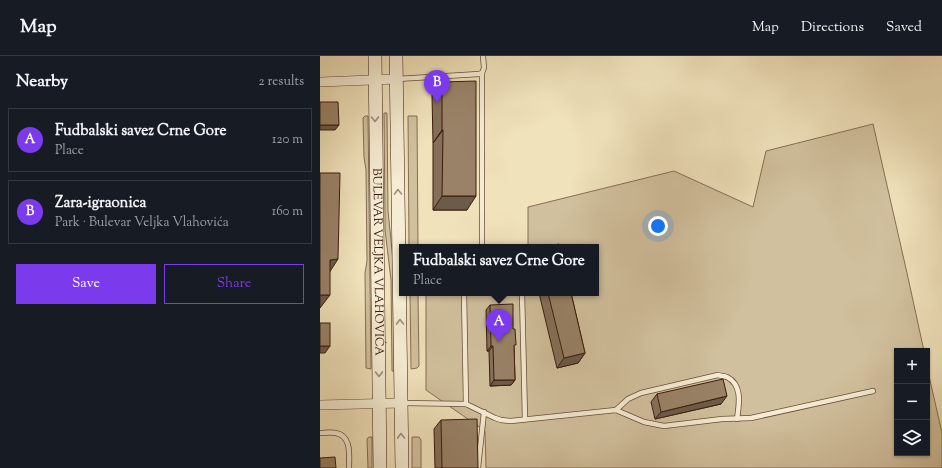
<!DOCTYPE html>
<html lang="en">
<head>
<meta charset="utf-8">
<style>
	body { margin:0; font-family:"Sorts Mill Goudy",serif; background:#20242c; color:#f1f3f6 }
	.controls { position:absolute; right:12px; bottom:12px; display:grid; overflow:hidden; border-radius:0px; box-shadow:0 1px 3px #0004 }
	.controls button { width:36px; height:36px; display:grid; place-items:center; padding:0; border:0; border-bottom:1px solid #363941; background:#171b24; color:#f1f3f6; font:20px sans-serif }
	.you { position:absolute; left:338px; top:170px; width:14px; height:14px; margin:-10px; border:3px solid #fff; border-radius:50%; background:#1a73e8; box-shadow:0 0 0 6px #1a73e833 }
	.badge { display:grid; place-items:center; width:26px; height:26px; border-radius:50%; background:#7c3aed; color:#fff; font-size:13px; font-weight:700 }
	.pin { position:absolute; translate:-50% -33px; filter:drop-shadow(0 1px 2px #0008) }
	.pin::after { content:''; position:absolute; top:21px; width:14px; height:12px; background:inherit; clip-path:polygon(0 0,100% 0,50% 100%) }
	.popup { position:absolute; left:79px; top:188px; width:200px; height:52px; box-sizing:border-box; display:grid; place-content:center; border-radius:0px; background:#171b24; filter:drop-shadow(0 1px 3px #0005); font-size:13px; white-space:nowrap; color:#9ea1a6 }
	.popup b { font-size:15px; color:#f1f3f6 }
	.popup::after { content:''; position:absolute; left:50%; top:100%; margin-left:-8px; border:8px solid transparent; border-top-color:#171b24 }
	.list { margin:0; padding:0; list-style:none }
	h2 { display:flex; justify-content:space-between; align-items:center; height:52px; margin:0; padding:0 16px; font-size:17px }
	h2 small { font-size:13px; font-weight:400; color:#9ea1a6 }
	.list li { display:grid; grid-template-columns:26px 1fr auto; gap:12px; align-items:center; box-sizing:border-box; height:64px; margin:0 8px 8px; padding:0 8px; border:1px solid #363941; border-radius:0px }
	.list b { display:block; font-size:15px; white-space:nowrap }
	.list p { margin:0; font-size:13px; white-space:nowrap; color:#9ea1a6 }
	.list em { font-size:13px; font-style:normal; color:#9ea1a6 }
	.actions { display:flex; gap:8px; padding:12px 16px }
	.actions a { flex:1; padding:9px 0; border:1px solid #7c3aed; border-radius:0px; text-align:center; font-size:14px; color:#7c3aed }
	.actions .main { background:#7c3aed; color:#fff }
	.icon { flex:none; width:22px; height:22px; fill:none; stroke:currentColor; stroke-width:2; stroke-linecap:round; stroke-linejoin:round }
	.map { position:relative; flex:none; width:622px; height:412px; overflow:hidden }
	header { display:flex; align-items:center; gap:24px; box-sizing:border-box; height:56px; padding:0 20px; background:#171b24; border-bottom:1px solid #363941 }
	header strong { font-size:19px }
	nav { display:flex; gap:22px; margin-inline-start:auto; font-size:14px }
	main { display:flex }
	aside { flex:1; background:#171b24 }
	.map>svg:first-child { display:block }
</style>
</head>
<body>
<header>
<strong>Map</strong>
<nav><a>Map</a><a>Directions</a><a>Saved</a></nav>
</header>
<main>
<aside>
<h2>Nearby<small>2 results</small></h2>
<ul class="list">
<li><span class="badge">A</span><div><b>Fudbalski savez Crne Gore</b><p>Place</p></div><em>120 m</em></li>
<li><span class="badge">B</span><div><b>Zara-igraonica</b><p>Park · Bulevar Veljka Vlahovića</p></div><em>160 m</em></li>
</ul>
<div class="actions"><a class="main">Save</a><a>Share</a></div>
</aside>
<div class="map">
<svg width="622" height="412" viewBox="0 0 622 412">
	<rect width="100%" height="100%" fill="#f0e2bb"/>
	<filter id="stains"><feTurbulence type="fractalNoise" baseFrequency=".005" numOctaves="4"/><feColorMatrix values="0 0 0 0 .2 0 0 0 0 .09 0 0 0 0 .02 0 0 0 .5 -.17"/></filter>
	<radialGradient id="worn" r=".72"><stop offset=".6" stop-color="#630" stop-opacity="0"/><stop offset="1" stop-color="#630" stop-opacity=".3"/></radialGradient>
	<g fill="#d1c09d" stroke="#866e55">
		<polygon points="64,57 67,57 68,155 73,204 75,315 72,315 71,224 65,174 65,163"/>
		<polygon points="45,60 48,60 51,313 46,312 45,217 47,205 46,114 44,101 43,62"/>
		<polygon points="88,60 97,60 98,191 89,191"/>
		<polygon points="553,68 587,217 604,295 577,295 577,397 607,397 607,311 622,377 622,412 166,412 165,375 106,334 106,237 276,237 276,191 208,191 208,151 354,115 433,151 446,95"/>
		<polygon points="90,237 98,237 99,310 97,312 91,313"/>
		<polygon points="49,381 52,381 52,412 48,412 47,383"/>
		<polygon points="92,381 99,381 101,384 101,412 92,412"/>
	</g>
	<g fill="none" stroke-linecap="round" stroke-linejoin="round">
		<defs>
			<g id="service">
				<polyline points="77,23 159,18 162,17 164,12 163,0"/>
				<polyline points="162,191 162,17"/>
				<polyline points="144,237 146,348"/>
				<polyline points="202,237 205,363"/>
				<polyline points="83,347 146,348 175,362 181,364 191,365 296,354 324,366 344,370 402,363 431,362 553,335"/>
				<path d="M296 354 308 343 321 337 398 319C401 320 405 320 407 321 423 329 419 349 417 363"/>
				<path d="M0 377C5 377 11 376 16 377 32 380 29 400 29 412"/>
				<polyline points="158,412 164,356"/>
			</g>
			<g id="minor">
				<polyline points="0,26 77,23"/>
				<polyline points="0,349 81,347"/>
			</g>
			<g id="secondary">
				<path id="s1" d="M55 0 60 412"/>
				<polyline points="76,0 82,412"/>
			</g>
		</defs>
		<use href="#service" stroke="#684d38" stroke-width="6"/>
		<use href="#minor" stroke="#684d38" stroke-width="10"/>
		<use href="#secondary" stroke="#3b1b0d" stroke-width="14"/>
		<use href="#service" stroke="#f5ecd3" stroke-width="4.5"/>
		<use href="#minor" stroke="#f5ecd3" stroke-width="9"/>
		<use href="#secondary" stroke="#f5ecd3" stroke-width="13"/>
	</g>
	<g fill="#847059" stroke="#3b1b0d">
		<polygon points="122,26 147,154 113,154 113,87 112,39"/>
		<polygon points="219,237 251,237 265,297 258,307 237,312"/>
		<polygon points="170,249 194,291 195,324 191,329 170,330 169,295 167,295 166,254"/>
		<polygon points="337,338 401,348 335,363 331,346"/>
		<polygon points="121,364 158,412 115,412 114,373"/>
	</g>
	<g fill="#6b5b48" stroke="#3b1b0d">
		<polygon points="0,69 19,69 15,74 0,74"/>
		<polygon points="122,74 123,74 113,87"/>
		<polygon points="122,140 156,140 147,154 113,154"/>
		<polygon points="18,203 9,217 10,204"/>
		<polygon points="0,239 10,239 0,252"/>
		<polygon points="0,290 10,290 5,297 0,297"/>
		<polygon points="171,290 173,290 169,295 167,295"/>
		<polygon points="265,297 258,307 237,312 244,302"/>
		<polygon points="174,324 195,324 191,329 170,330"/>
		<polygon points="407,340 401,348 335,363 341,356"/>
	</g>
	<g fill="#998267" stroke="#3b1b0d">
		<polygon points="156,25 156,140 122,140 123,74 122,74 122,26"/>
		<polygon points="0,46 18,46 19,69 0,69"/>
		<polygon points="0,117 20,117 18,203 10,204 10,239 0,239"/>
		<polygon points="239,188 240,191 225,191"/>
		<polygon points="228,237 251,237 265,297 244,302"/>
		<polygon points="193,248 193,273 195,273 196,289 194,289 195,324 174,324 173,290 171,290 170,249"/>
		<rect x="0" y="267" width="10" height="23"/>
		<polygon points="403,323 407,340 341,356 337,338"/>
		<polygon points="157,363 158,412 122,412 121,364"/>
		<polygon points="15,401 16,412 0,412 0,402"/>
	</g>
	<defs><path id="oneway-chevron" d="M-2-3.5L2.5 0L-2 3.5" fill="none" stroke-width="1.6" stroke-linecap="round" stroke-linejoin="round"/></defs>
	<g stroke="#a18e7a">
		<use href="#oneway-chevron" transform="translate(55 63) rotate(89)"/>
		<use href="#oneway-chevron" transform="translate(78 136) rotate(-91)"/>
		<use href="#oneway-chevron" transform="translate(80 266) rotate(-91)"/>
		<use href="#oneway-chevron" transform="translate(59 318) rotate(89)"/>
		<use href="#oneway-chevron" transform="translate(81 380) rotate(-91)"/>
	</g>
	<g text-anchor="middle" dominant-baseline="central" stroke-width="3" stroke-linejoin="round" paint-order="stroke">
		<g font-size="12" fill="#3b1b0d" stroke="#f5ecd3">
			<text stroke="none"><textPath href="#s1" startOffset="206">BULEVAR VELJKA VLAHOVIĆA</textPath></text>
		</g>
	</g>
	<rect width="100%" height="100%" filter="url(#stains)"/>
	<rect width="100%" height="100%" fill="url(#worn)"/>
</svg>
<div class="controls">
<button>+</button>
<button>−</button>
<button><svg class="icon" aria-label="layers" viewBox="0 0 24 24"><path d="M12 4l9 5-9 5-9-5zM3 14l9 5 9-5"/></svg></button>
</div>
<div class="you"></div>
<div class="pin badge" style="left:179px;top:286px">A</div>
<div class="popup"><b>Fudbalski savez Crne Gore</b>Place</div>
<div class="pin badge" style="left:117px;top:47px">B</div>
</div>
</main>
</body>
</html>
